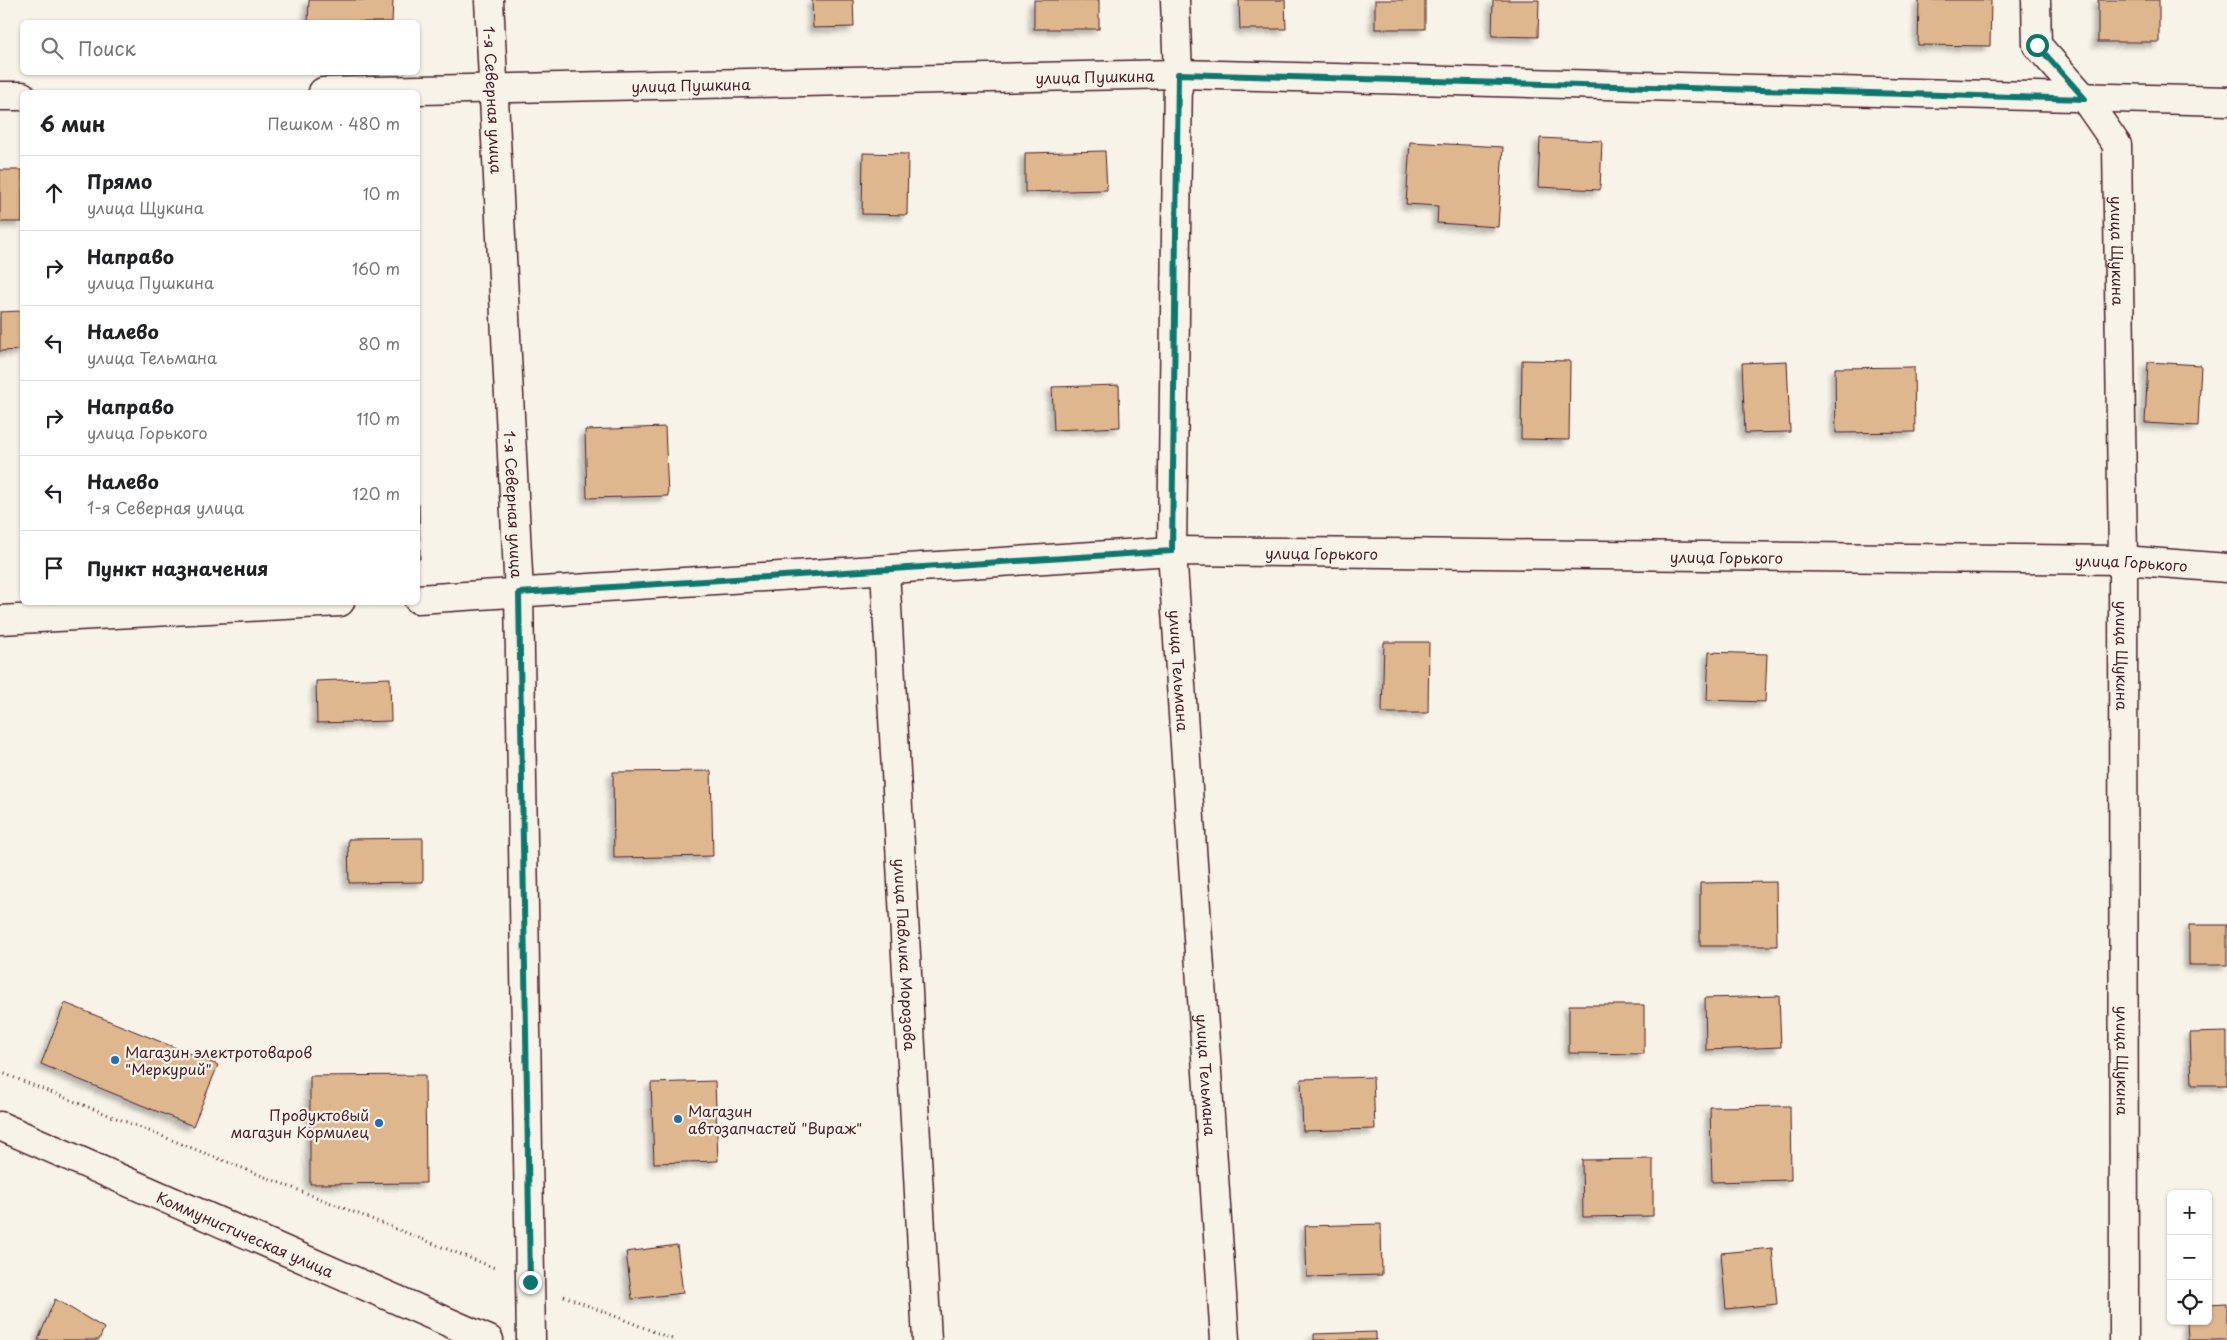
<!DOCTYPE html>
<html lang="ru">
<head>
<meta charset="utf-8">
<style>
	body { margin:0; font-family:"Playpen Sans",sans-serif; background:#f2f2f2; color:#202124 }
	.controls { position:absolute; right:15px; bottom:15px; display:grid; overflow:hidden; border-radius:8px; box-shadow:0 1px 4px #0004 }
	.controls button { width:45px; height:45px; display:grid; place-items:center; padding:0; border:0; border-bottom:1px solid #e0e0e0; background:#fff; color:#202124; font:25px sans-serif }
	.stop { position:absolute; width:15px; height:15px; margin:-11px; border:4px solid #0f766e; border-radius:50%; background:#fff }
	.stop.end { background:#0f766e; border-color:#fff; box-shadow:0 1px 5px #0008 }
	.list { margin:0; padding:0; list-style:none }
	h2 { display:flex; justify-content:space-between; align-items:center; height:65px; margin:0; padding:0 20px; font-size:21px }
	h2 small { font-size:16px; font-weight:400; color:#757577 }
	.list li { display:grid; grid-template-columns:32px 1fr auto; gap:15px; align-items:center; box-sizing:border-box; height:75px; padding:0 20px; border-top:1px solid #e0e0e0 }
	.list b { display:block; font-size:19px; white-space:nowrap }
	.list p { margin:0; font-size:16px; white-space:nowrap; color:#757577 }
	.list em { font-size:16px; font-style:normal; color:#757577 }
	.icon { flex:none; width:28px; height:28px; fill:none; stroke:currentColor; stroke-width:2; stroke-linecap:round; stroke-linejoin:round }
	.map { position:relative; flex:none; width:2227px; height:1340px; overflow:hidden }
	.search { position:absolute; background:#fff; box-shadow:0 1px 4px #0004; left:20px; top:20px; width:400px; height:55px; display:flex; align-items:center; gap:12px; box-sizing:border-box; padding:0 18px; border-radius:8px; color:#757577; font-size:19px }
	.panel { position:absolute; background:#fff; box-shadow:0 1px 4px #0004; left:20px; top:90px; width:400px; height:515px; border-radius:8px }
	.map>svg:first-child { display:block }
</style>
</head>
<body>
<div class="map">
<svg width="2227" height="1340" viewBox="0 0 2227 1340">
	<defs>
		<filter id="shadow"><feDropShadow dx="-4.5" dy="4.5" stdDeviation="2.5" flood-color="#0004"/></filter>
	</defs>
	<rect width="100%" height="100%" fill="#f7f3e8"/>
	<filter id="ink" filterUnits="userSpaceOnUse"><feTurbulence type="fractalNoise" baseFrequency=".02" numOctaves="2"/><feDisplacementMap in="SourceGraphic" scale="10" xChannelSelector="R" yChannelSelector="G"/><feConvolveMatrix kernelMatrix="1 2 1 2 8 2 1 2 1" color-interpolation-filters="sRGB"/></filter>
	<g filter="url(#ink)">
		<g fill="#deb78f" stroke="#4a1f2b" filter="url(#shadow)">
			<polygon points="309,0 393,0 392,22 308,22"/>
			<polygon points="812,0 853,0 854,27 813,28"/>
			<rect x="1034" y="0" width="65" height="29"/>
			<polygon points="1239,0 1285,0 1286,29 1240,29"/>
			<rect x="1375" y="0" width="50" height="29"/>
			<polygon points="1493,0 1539,0 1538,37 1492,36"/>
			<polygon points="1919,0 1991,0 1990,46 1918,45"/>
			<rect x="2098" y="0" width="61" height="42"/>
			<polygon points="1540,138 1602,141 1600,190 1538,187"/>
			<polygon points="1410,142 1503,147 1498,227 1437,223 1438,206 1406,204"/>
			<polygon points="1105,151 1107,190 1025,192 1025,153"/>
			<polygon points="863,153 908,154 907,215 862,214"/>
			<rect x="0" y="170" width="22" height="52"/>
			<polygon points="22,311 22,350 0,351 0,312"/>
			<polygon points="1522,360 1570,361 1569,440 1521,439"/>
			<polygon points="1787,361 1790,432 1745,433 1742,363"/>
			<polygon points="2148,362 2201,365 2198,426 2145,423"/>
			<polygon points="1914,367 1915,432 1836,433 1835,368"/>
			<polygon points="1119,385 1120,427 1054,430 1052,387"/>
			<polygon points="665,427 668,496 587,498 585,430"/>
			<polygon points="418,504 419,504 420,559 418,559"/>
			<polygon points="1384,642 1429,642 1428,713 1382,713"/>
			<polygon points="1709,652 1767,654 1765,702 1707,700"/>
			<polygon points="390,678 391,721 317,723 316,681"/>
			<polygon points="711,771 713,856 614,858 613,772"/>
			<polygon points="423,838 423,882 349,883 348,839"/>
			<polygon points="1776,882 1777,946 1700,946 1700,883"/>
			<rect x="2189" y="925" width="38" height="40"/>
			<polygon points="1779,996 1781,1047 1706,1050 1705,998"/>
			<polygon points="65,1003 218,1065 193,1126 41,1064"/>
			<polygon points="1569,1005 1644,1005 1644,1054 1569,1053"/>
			<polygon points="2227,1032 2227,1085 2192,1085 2190,1033"/>
			<polygon points="425,1075 426,1183 310,1184 310,1076"/>
			<polygon points="1373,1077 1375,1129 1303,1131 1301,1079"/>
			<polygon points="715,1081 718,1161 654,1163 651,1083"/>
			<polygon points="1790,1106 1791,1180 1712,1182 1710,1107"/>
			<polygon points="1653,1159 1653,1216 1583,1217 1582,1160"/>
			<polygon points="1381,1224 1382,1275 1307,1277 1305,1226"/>
			<polygon points="677,1245 683,1293 632,1299 626,1252"/>
			<polygon points="1772,1248 1777,1304 1726,1309 1721,1253"/>
			<polygon points="55,1299 104,1328 99,1340 38,1340"/>
			<polygon points="2227,1303 2227,1340 2188,1340 2187,1321 2208,1321 2208,1304"/>
			<polygon points="1376,1332 1376,1340 1314,1340 1314,1334"/>
		</g>
		<g fill="none" stroke-linecap="round" stroke-linejoin="round">
			<defs>
				<g id="minor">
					<path id="s1" d="M489 0 519 593 531 1340"/>
					<path id="s2" d="M1175 0 1178 74 1172 551 1225 1340"/>
					<path id="s3" d="M2036 0 2037 45 2085 99 2117 145 2123 560 2124 1340"/>
					<path id="s4" d="M323 92 1178 74 2227 101"/>
					<polyline points="0,96 22,96"/>
					<path id="s5" d="M885 570 927 1340"/>
					<path id="s6" d="M418 599 1172 551 2123 560 2227 568"/>
					<polyline points="0,620 340,602"/>
					<path id="s7" d="M0 1126 489 1340"/>
				</g>
			</defs>
			<use href="#minor" stroke="#4a1f2b" stroke-width="31"/>
			<g stroke="#4a1f2b" stroke-width="3" stroke-dasharray="1 4" stroke-linecap="butt">
				<polyline points="0,1072 495,1268"/>
				<polyline points="564,1296 675,1340"/>
			</g>
			<use href="#minor" stroke="#f7f3e8" stroke-width="28"/>
		</g>
	</g>
	<g fill="none" stroke-linecap="round" stroke-linejoin="round" filter="url(#ink)">
		<polyline stroke="#0f766e" stroke-width="6" points="530,1282 519,593 1172,551 1178,74 2085,99 2037,45"/>
	</g>
	<g fill="#1f6fb2" stroke="#f7f3e8" stroke-width="2">
		<circle cx="115" cy="1060" r="5"/>
		<circle cx="678" cy="1119" r="5"/>
		<circle cx="379" cy="1123" r="5"/>
	</g>
	<g text-anchor="middle" dominant-baseline="central" stroke-width="4.5" stroke-linejoin="round" paint-order="stroke">
		<g font-size="15" fill="#4a1f2b" stroke="#f7f3e8">
			<text stroke="none"><textPath href="#s4" startOffset="772">улица Пушкина</textPath></text>
			<text stroke="none"><textPath href="#s4" startOffset="368">улица Пушкина</textPath></text>
			<text stroke="none"><textPath href="#s1" startOffset="100">1-я Северная улица</textPath></text>
			<text stroke="none"><textPath href="#s3" startOffset="279">улица Щукина</textPath></text>
			<text stroke="none"><textPath href="#s1" startOffset="505">1-я Северная улица</textPath></text>
			<text stroke="none"><textPath href="#s6" startOffset="905">улица Горького</textPath></text>
			<text stroke="none"><textPath href="#s6" startOffset="1310">улица Горького</textPath></text>
			<text stroke="none"><textPath href="#s6" startOffset="1715">улица Горького</textPath></text>
			<text stroke="none"><textPath href="#s3" startOffset="684">улица Щукина</textPath></text>
			<text stroke="none"><textPath href="#s2" startOffset="671">улица Тельмана</textPath></text>
			<text stroke="none"><textPath href="#s5" startOffset="385">улица Павлика Морозова</textPath></text>
			<text stroke="none"><textPath href="#s3" startOffset="1089">улица Щукина</textPath></text>
			<text stroke="none"><textPath href="#s2" startOffset="1076">улица Тельмана</textPath></text>
			<text stroke="none"><textPath href="#s7" startOffset="268">Коммунистическая улица</textPath></text>
		</g>
		<g font-size="15" fill="#4a1f2b" stroke="#f7f3e8" text-anchor="start">
			<text x="125" y="1051">Магазин электротоваров<tspan x="125" dy="17">"Меркурий"</tspan></text>
			<text x="688" y="1110">Магазин<tspan x="688" dy="17">автозапчастей "Вираж"</tspan></text>
			<text x="369" y="1114" text-anchor="end">Продуктовый<tspan x="369" dy="17">магазин Кормилец</tspan></text>
		</g>
	</g>
</svg>
<div class="controls">
<button>+</button>
<button>−</button>
<button><svg class="icon" aria-label="locate" viewBox="0 0 24 24"><circle cx="12" cy="12" r="6"/><path d="M12 2v4M12 18v4M2 12h4M18 12h4"/></svg></button>
</div>
<div class="stop" style="left:2037px;top:45px"></div>
<div class="stop end" style="left:530px;top:1282px"></div>
<div class="search"><svg class="icon" aria-label="search" viewBox="0 0 24 24"><circle cx="10" cy="10" r="6"/><path d="M15 15l6 6"/></svg>Поиск</div>
<section class="panel">
<h2>6 мин<small>Пешком · 480 m</small></h2>
<ul class="list">
<li><svg class="icon" aria-label="ahead" viewBox="0 0 24 24"><path d="M12 20V5M6 11l6-6 6 6"/></svg><div><b>Прямо</b><p>улица Щукина</p></div><em>10 m</em></li>
<li><svg class="icon" aria-label="right" viewBox="0 0 24 24"><path d="M7 20v-9h11M14 6l5 5-5 5"/></svg><div><b>Направо</b><p>улица Пушкина</p></div><em>160 m</em></li>
<li><svg class="icon" aria-label="left" viewBox="0 0 24 24"><path d="M17 20v-9H6M10 6l-5 5 5 5"/></svg><div><b>Налево</b><p>улица Тельмана</p></div><em>80 m</em></li>
<li><svg class="icon" aria-label="right" viewBox="0 0 24 24"><path d="M7 20v-9h11M14 6l5 5-5 5"/></svg><div><b>Направо</b><p>улица Горького</p></div><em>110 m</em></li>
<li><svg class="icon" aria-label="left" viewBox="0 0 24 24"><path d="M17 20v-9H6M10 6l-5 5 5 5"/></svg><div><b>Налево</b><p>1-я Северная улица</p></div><em>120 m</em></li>
<li><svg class="icon" aria-label="arrive" viewBox="0 0 24 24"><path d="M6 21V4h12l-3 4 3 4H6"/></svg><div><b>Пункт назначения</b></div></li>
</ul>
</section>
</div>
</body>
</html>
